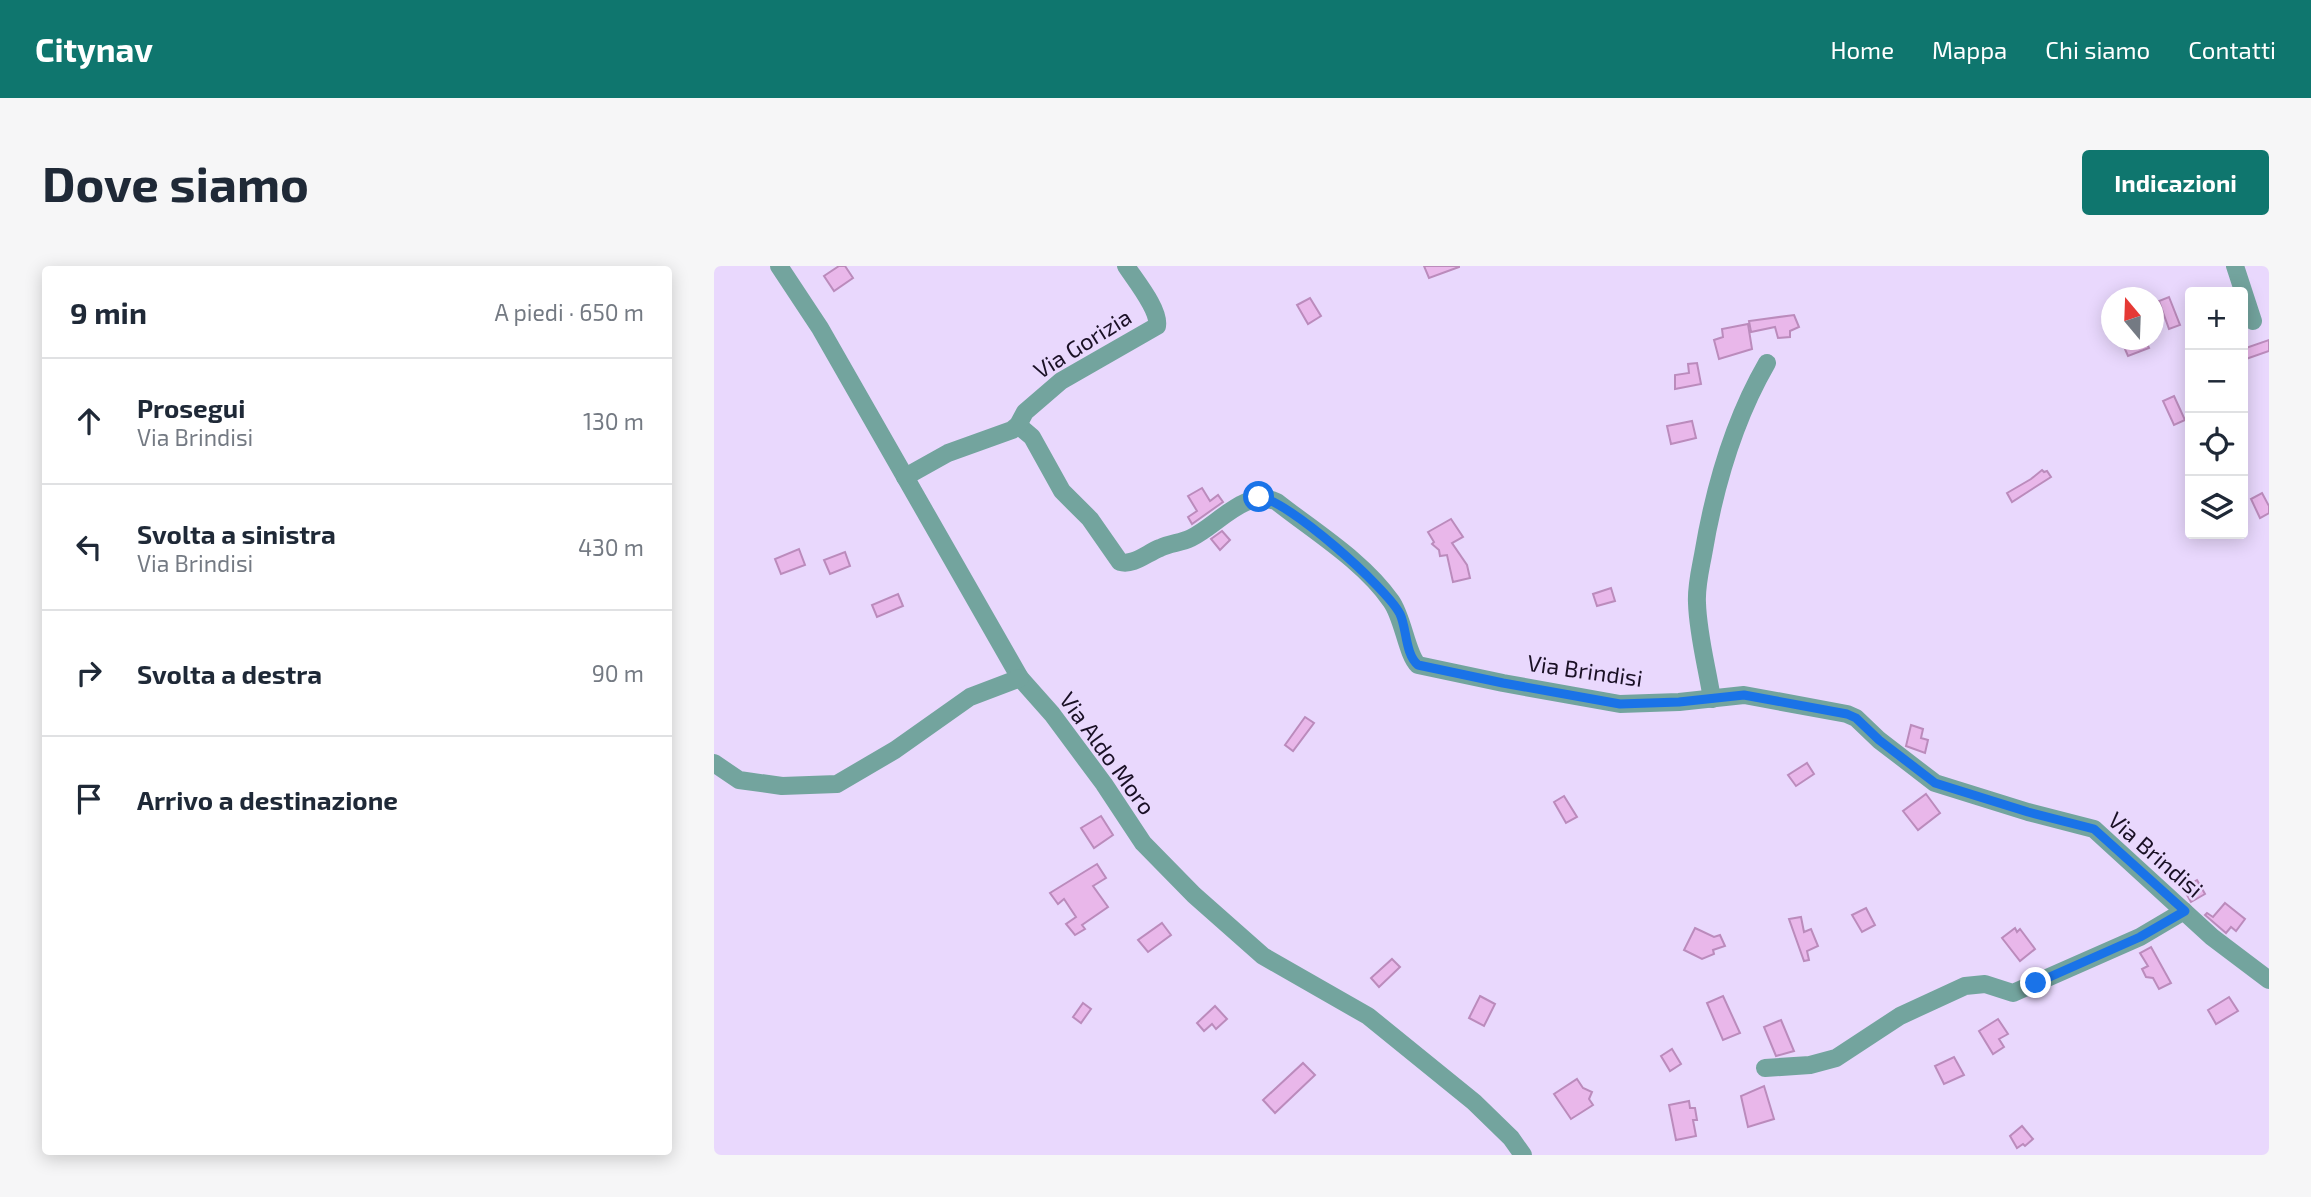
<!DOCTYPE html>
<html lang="it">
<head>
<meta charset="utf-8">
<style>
	body { margin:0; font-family:"Exo 2",sans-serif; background:#f6f6f7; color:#1f2937 }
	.controls { position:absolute; right:21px; top:21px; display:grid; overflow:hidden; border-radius:7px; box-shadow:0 4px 18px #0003 }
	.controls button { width:63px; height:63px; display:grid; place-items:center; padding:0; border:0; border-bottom:2px solid #e0e1e3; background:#fff; color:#1f2937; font:35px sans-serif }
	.compass { position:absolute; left:1387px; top:21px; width:63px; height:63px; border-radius:50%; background:#fff; box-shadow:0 4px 18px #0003; rotate:341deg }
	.stop { position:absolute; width:21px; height:21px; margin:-16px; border:5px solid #1a73e8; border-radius:50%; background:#fff }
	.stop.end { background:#1a73e8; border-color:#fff; box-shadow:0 2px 7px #0008 }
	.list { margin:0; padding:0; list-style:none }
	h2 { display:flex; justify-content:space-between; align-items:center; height:91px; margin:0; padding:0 28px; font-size:30px }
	h2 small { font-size:23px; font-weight:400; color:#747a83 }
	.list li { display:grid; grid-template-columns:46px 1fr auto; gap:21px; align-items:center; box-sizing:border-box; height:126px; padding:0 28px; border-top:2px solid #e0e1e3 }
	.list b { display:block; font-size:26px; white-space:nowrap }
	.list p { margin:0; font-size:23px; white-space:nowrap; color:#747a83 }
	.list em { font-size:23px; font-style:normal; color:#747a83 }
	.icon { flex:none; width:38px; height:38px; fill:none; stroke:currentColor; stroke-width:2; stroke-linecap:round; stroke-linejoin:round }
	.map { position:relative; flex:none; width:1555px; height:889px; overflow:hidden; border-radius:7px }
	header { display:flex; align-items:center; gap:42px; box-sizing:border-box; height:98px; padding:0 35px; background:#0f766e; color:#fff }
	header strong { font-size:33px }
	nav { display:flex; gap:38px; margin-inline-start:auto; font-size:24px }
	.intro { display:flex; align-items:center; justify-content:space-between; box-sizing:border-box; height:168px; padding:0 42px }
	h1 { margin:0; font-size:49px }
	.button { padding:18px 32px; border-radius:7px; background:#0f766e; color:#fff; font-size:24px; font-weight:700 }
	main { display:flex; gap:42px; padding:0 42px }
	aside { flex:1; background:#fff; border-radius:7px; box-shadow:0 4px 18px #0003 }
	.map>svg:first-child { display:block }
</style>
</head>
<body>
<header>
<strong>Citynav</strong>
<nav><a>Home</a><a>Mappa</a><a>Chi siamo</a><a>Contatti</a></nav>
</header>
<div class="intro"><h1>Dove siamo</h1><a class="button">Indicazioni</a></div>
<main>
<aside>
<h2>9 min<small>A piedi · 650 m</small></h2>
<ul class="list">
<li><svg class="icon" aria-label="ahead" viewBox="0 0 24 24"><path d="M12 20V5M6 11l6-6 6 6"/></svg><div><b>Prosegui</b><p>Via Brindisi</p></div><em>130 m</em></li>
<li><svg class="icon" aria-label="left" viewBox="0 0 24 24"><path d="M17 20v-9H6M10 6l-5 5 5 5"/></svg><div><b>Svolta a sinistra</b><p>Via Brindisi</p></div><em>430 m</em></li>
<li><svg class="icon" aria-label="right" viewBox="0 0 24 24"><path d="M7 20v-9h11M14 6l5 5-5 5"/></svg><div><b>Svolta a destra</b></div><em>90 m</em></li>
<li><svg class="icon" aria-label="arrive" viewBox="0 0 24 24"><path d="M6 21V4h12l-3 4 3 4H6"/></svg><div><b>Arrivo a destinazione</b></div></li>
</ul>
</aside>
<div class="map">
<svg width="1555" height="889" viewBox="0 0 1555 889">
	<rect width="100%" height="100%" fill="#e9d8fd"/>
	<g fill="#e9b7ea" stroke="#bb8bbc" stroke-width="2">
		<polygon points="125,0 131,0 139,12 120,25 110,10"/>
		<polygon points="710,0 745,0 745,1 715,12"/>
		<polygon points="1455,31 1466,59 1455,63 1445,35"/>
		<polygon points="596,32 607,50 594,58 583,39"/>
		<polygon points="1080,49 1085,61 1076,65 1076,71 1064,72 1061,61 1037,66 1035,55"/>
		<polygon points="1034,58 1038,83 1005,93 1000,74 1009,71 1008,63"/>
		<polygon points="1407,74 1431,74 1435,82 1414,90"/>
		<polygon points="1555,74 1555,85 1529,94 1529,83"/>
		<polygon points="983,97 987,118 961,123 961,109 975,107 974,98"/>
		<polygon points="1460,130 1471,154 1460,159 1449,135"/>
		<polygon points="978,155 982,172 957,178 953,160"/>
		<polygon points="1328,204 1330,206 1333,205 1337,211 1298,236 1293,227 1317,213"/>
		<polygon points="488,222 496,235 504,229 509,236 478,258 474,251 483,245 474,230"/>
		<polygon points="1548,227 1555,240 1555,247 1546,252 1537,233"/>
		<polygon points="737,253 749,271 738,277 753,299 756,312 739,316 733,289 726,290 725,284 718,278 720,276 714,266"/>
		<polygon points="508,265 516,274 506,284 497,273"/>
		<polygon points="85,283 91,299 67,308 61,293"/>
		<polygon points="131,286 136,300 116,308 110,294"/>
		<polygon points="897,322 901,335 883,340 879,328"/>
		<polygon points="184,328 189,340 163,351 158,339"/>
		<polygon points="591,451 600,457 579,485 571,479"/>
		<polygon points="1197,459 1209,463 1207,472 1214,474 1211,487 1192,480"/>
		<polygon points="1093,497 1100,508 1082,520 1074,509"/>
		<polygon points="1212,528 1226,547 1204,564 1189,545"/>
		<polygon points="850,530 863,551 852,557 840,536"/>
		<polygon points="387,550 399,569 380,582 367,562"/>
		<polygon points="383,598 392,612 379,620 394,641 368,659 371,663 361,669 352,658 362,651 350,633 344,638 336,627"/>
		<polygon points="1483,614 1491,628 1477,636 1469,622"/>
		<polygon points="1511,637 1531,653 1522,665 1517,661 1512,667 1491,649 1493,647 1499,651"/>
		<polygon points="1152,642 1161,659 1148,666 1138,649"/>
		<polygon points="1087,651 1090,666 1097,663 1104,680 1093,685 1095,694 1090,695 1075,653"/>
		<polygon points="448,657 457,669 434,686 424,674"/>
		<polygon points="981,662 1000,671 1006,669 1011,680 999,684 1000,688 988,693 970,684"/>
		<polygon points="1301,662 1303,666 1306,663 1321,683 1306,695 1288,672"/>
		<polygon points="1437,681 1457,717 1445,723 1439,712 1432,711 1428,703 1434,700 1426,687"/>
		<polygon points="678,693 686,701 665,721 657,712"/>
		<polygon points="766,730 781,738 770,760 755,752"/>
		<polygon points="1009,730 1026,767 1009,774 993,737"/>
		<polygon points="1515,731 1524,745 1502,758 1494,744"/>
		<polygon points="369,737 377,743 367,757 359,751"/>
		<polygon points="501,740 513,753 502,763 498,758 490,765 483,757"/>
		<polygon points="1284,753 1294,768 1285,773 1290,781 1279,788 1265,765"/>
		<polygon points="1067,754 1080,785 1062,790 1050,761"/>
		<polygon points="958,783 967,798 956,805 947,790"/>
		<polygon points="1240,791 1250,809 1230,818 1221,800"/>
		<polygon points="589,797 601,809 561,847 549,834"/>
		<polygon points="863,813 869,822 878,826 875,833 879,839 857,853 840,828"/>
		<polygon points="1050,820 1060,853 1034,861 1027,830"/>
		<polygon points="975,835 976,842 981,842 983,854 979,854 982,870 962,874 955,839"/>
		<polygon points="1308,860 1319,873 1311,880 1309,878 1303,882 1296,870"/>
	</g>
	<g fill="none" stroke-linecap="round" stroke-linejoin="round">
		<g stroke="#73a49e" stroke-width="18">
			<polyline points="65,0 106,62 306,412 338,448 390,518 429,577 480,629 549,690 654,750 760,836 797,872 809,889"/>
			<polyline points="1521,0 1539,55"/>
			<path d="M304 159 318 171 348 225 376 253 406 296C419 300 433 287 446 282 456 277 467 277 477 272 504 259 532 221 563 236 601 266 649 295 677 335 689 351 693 389 704 399L789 417 906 438 965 436 1030 429 1133 448 1142 452 1165 474 1221 517 1314 546 1380 563 1498 671 1555 714"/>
			<path d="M191 211 234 187 298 164 304 159 311 146 347 115 443 60C446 44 421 14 412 0"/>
			<path d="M998 433C993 401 984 369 983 337 982 321 986 305 989 289 1000 223 1020 154 1053 97"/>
			<polyline points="0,497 25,514 68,520 123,518 181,484 256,431 306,412"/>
			<polyline points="1051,802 1096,799 1122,792 1186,750 1251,720 1271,718 1299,727 1426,671 1470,645"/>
		</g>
	</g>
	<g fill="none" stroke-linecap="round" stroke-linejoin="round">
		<path stroke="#1a73e8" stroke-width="9" d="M545 231C573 233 673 322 686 348 693 363 691 388 704 399L789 417 906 438 965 436 1030 429 1133 448 1142 452 1165 474 1221 517 1314 546 1380 563 1471 645 1426 671 1322 717"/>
	</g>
	<g text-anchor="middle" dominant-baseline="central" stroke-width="5" stroke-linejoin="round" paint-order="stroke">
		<g font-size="23" fill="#1a1025" stroke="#e9d8fd">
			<text transform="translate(368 77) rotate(-32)">Via Gorizia</text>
			<text transform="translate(871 404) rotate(8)">Via Brindisi</text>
			<text transform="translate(394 487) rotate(54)">Via Aldo Moro</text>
			<text transform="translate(1442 588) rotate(41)">Via Brindisi</text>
		</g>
	</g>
</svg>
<div class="controls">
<button>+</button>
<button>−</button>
<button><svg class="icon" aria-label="locate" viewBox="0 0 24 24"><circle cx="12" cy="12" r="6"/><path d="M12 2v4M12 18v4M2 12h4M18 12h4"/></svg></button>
<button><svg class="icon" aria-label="layers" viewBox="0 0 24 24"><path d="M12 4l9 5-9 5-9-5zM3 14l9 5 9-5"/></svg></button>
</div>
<svg class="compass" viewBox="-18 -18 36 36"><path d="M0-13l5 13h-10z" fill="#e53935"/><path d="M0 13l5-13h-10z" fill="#747a83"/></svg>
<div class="stop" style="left:545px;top:231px"></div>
<div class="stop end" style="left:1322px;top:717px"></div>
</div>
</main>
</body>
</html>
